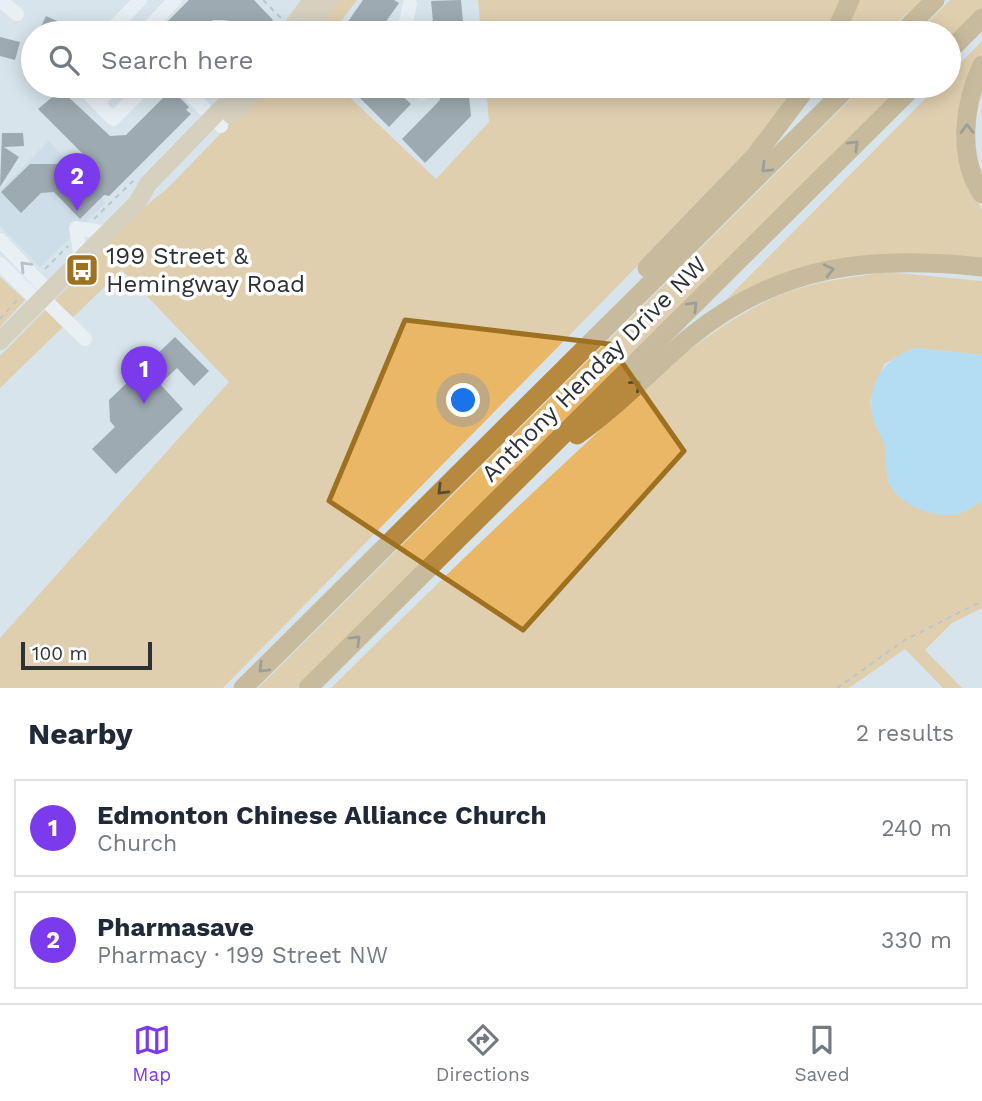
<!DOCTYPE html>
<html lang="en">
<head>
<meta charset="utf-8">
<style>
	body { margin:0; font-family:"Work Sans",sans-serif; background:#f6f6f7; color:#1f2937 }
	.scale { position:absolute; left:21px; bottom:18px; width:131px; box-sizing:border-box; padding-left:7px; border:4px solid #2c3134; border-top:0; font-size:19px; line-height:24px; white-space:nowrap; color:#2c3134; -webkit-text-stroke:5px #fff; paint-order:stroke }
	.you { position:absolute; left:464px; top:401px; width:24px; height:24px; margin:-18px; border:5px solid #fff; border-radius:50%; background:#1a73e8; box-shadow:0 0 0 10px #1a73e833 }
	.badge { display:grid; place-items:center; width:46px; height:46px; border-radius:50%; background:#7c3aed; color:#fff; font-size:23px; font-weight:700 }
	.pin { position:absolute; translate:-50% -58px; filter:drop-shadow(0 2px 4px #0008) }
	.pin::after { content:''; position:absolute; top:37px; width:24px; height:21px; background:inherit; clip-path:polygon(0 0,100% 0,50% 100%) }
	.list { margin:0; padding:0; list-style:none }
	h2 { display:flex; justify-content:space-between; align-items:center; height:91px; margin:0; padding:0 28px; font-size:30px }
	h2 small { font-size:23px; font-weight:400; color:#747a83 }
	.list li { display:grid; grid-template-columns:46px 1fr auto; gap:21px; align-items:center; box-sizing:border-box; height:98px; margin:0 14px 14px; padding:0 14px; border:2px solid #e0e1e3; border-radius:0px }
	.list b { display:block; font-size:26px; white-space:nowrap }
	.list p { margin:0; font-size:23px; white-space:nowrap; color:#747a83 }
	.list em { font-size:23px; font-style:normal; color:#747a83 }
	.icon { flex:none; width:38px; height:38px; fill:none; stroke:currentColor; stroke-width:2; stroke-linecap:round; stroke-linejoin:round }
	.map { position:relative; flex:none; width:982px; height:688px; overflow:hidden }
	.search { position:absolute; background:#fff; box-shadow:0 4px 18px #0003; left:21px; right:21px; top:21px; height:77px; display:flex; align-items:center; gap:18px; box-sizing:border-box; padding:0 24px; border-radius:38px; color:#747a83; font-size:26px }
	.sheet { height:315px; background:#fff }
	nav { display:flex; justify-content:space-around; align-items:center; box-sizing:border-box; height:98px; border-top:2px solid #e0e1e3; background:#fff; font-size:19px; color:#747a83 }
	nav a { display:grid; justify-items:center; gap:4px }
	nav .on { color:#7c3aed }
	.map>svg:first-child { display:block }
</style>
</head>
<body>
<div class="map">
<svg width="982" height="688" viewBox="0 0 982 688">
	<rect width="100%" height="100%" fill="#d7e4eb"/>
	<polygon fill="#c4d8e4" points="49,141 106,203 40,267 0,226 0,190"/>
	<g fill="#eab767">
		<polygon points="338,0 357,0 332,33 314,33"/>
		<polygon points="478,0 843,0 827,33 481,33"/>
		<polygon points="858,0 922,0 886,33 842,33"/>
		<polygon points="950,0 982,0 982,9 949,42 949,33 917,33"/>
		<polygon points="982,41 982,53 966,82 965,175 982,210 982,262 868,259 706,320 938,86 949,86 949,75"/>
		<polygon points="266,86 338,86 436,179 489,122 486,86 800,86 759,142 223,688 0,688 0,638 229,382 122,270 0,388 0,356 94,260 120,227 169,187"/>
		<polygon points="864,86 904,86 297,688 258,688"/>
		<path d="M887 272 982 281V355L916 348 884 364 870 402 875 424 885 443 888 482 959 514 982 501V608L952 623 925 650 962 688H943L905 649 849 688H331C414 606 497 525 583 446 641 391 696 335 769 300 806 282 848 278 887 272Z"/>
		<polygon points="0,277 25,300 0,327"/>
	</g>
	<path fill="#87d4fd" d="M916 348 982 355V501C975 505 966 512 958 514 935 519 899 506 889 483 885 474 887 458 885 446 883 438 877 430 874 422 864 388 883 357 916 348Z"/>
	<g fill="#59656b">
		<polygon points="189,0 254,0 273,20 261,33 247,33 230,21 223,20 213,20 198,33 156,33"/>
		<polygon points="363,0 394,0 399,3 378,33 340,33"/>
		<polygon points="461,0 464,33 434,33 431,1"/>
		<polygon points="46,16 62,23 57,33 38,33"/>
		<polygon points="0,37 20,42 15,60 0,56"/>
		<polygon points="348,86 392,86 411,104 389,127"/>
		<polygon points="439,86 468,86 471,116 425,163 402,139 440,100"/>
		<polygon points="61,90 110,136 126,135 169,92 173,96 176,94 189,107 186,110 191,114 109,196 104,195 80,219 54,192 41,193 21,213 1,192 30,164 65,164 81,180 95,166 38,109"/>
		<polygon points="2,133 23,133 24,146 4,147 19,157 0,187"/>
		<polygon points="175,337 209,371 194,386 177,368 160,384 183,409 116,474 92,449 115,427 110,421 109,400"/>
	</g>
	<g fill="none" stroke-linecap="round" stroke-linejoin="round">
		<g stroke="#98a2a8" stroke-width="2" stroke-dasharray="5 5" stroke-linecap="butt">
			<polyline points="263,0 282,19"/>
			<polyline points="94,219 135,179"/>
			<polyline points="45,269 68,246"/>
			<polyline points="0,319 18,299"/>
			<polyline points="837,688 905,640 982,601"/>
		</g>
		<g stroke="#fff" stroke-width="14">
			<polyline points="0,0 17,14"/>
			<polyline points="404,30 410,4"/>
			<polyline points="115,33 111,30 140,0"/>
			<polyline points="143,33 175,0"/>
			<polyline points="217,33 221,29 225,33"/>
			<polyline points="81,86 113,119 146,86"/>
			<polyline points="182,86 221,126"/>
			<polyline points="421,86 422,93"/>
			<polyline points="97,103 114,86"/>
			<polyline points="0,240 49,292"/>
			<polyline points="81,259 76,228 107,233"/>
			<polyline points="0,264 39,302"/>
			<polyline points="43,298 85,339"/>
		</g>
		<g stroke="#d4b88b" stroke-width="18">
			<polyline points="288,33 312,0"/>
			<polyline points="307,33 330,0"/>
			<polyline points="231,115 260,86"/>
			<polyline points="0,341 137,203 148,184 243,86"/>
		</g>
		<g stroke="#b7893e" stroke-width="19">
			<polyline points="835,33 850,0"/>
			<polyline points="902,33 935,0"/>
			<polyline points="949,51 982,18"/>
			<path d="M982 65C964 103 957 157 982 194"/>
			<polyline points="647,268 755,156 808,86"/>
			<path d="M577 435C618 406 652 369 690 337 780 264 871 255 982 267"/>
			<polyline points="243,688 849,86"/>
			<polyline points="308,688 914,86"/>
		</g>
	</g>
	<defs><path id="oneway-chevron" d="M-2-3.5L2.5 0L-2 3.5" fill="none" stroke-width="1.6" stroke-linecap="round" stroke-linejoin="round" transform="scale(1.75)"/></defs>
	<g stroke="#564b37">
		<use href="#oneway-chevron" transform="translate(967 129) rotate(-91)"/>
		<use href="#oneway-chevron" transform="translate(854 145) rotate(-45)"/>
		<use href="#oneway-chevron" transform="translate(766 168) rotate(135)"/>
		<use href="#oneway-chevron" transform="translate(829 270) rotate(-13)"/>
		<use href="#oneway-chevron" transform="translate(693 306) rotate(-45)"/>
		<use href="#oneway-chevron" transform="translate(636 385) rotate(-41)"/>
		<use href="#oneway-chevron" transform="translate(442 490) rotate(135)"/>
		<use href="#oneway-chevron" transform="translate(356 640) rotate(-45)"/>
		<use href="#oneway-chevron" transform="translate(263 668) rotate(135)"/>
	</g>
	<use stroke="#96989a" href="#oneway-chevron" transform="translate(25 266) rotate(-134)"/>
	<path d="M0 0H982V688H0ZM405 320 609 344 684 451 523 630 329 501Z" fill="#d7e4eb" fill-opacity=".55" fill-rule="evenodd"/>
	<path fill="none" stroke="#9e7121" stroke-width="5" stroke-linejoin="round" d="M405 320 609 344 684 451 523 630 329 501Z"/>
	<defs>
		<symbol id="bus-square" viewBox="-11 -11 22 22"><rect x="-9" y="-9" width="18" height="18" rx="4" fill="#9e7121" stroke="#fff"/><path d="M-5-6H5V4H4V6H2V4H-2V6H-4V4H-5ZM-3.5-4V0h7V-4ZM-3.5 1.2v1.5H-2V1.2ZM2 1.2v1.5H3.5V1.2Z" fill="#fff"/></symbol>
	</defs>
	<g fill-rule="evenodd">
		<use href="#bus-square" x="63" y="251" width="38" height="38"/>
	</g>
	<g text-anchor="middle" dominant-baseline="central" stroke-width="7" stroke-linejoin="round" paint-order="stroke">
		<g font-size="24" fill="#2c3134" stroke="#fff" text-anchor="start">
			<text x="106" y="256">199 Street &amp;<tspan x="106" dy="28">Hemingway Road</tspan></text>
		</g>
		<g font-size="24" fill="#2c3134" stroke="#fff">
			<text transform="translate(594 369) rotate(-45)">Anthony Henday Drive NW</text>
		</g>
	</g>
</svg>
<div class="scale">100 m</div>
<div class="you"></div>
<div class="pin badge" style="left:144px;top:404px">1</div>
<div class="pin badge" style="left:77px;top:211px">2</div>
<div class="search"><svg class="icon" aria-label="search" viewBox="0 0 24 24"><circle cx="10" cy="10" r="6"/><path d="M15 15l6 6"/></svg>Search here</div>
</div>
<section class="sheet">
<h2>Nearby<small>2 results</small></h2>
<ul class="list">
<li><span class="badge">1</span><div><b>Edmonton Chinese Alliance Church</b><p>Church</p></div><em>240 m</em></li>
<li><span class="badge">2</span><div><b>Pharmasave</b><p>Pharmacy · 199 Street NW</p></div><em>330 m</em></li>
</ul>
</section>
<nav>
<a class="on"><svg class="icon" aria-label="map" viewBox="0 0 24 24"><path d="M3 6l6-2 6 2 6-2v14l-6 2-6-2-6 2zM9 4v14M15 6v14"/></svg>Map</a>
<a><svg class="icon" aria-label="directions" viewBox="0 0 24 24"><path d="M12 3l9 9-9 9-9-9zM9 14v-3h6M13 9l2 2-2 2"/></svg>Directions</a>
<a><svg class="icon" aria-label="saved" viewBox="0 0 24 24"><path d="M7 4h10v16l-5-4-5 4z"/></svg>Saved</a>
</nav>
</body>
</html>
